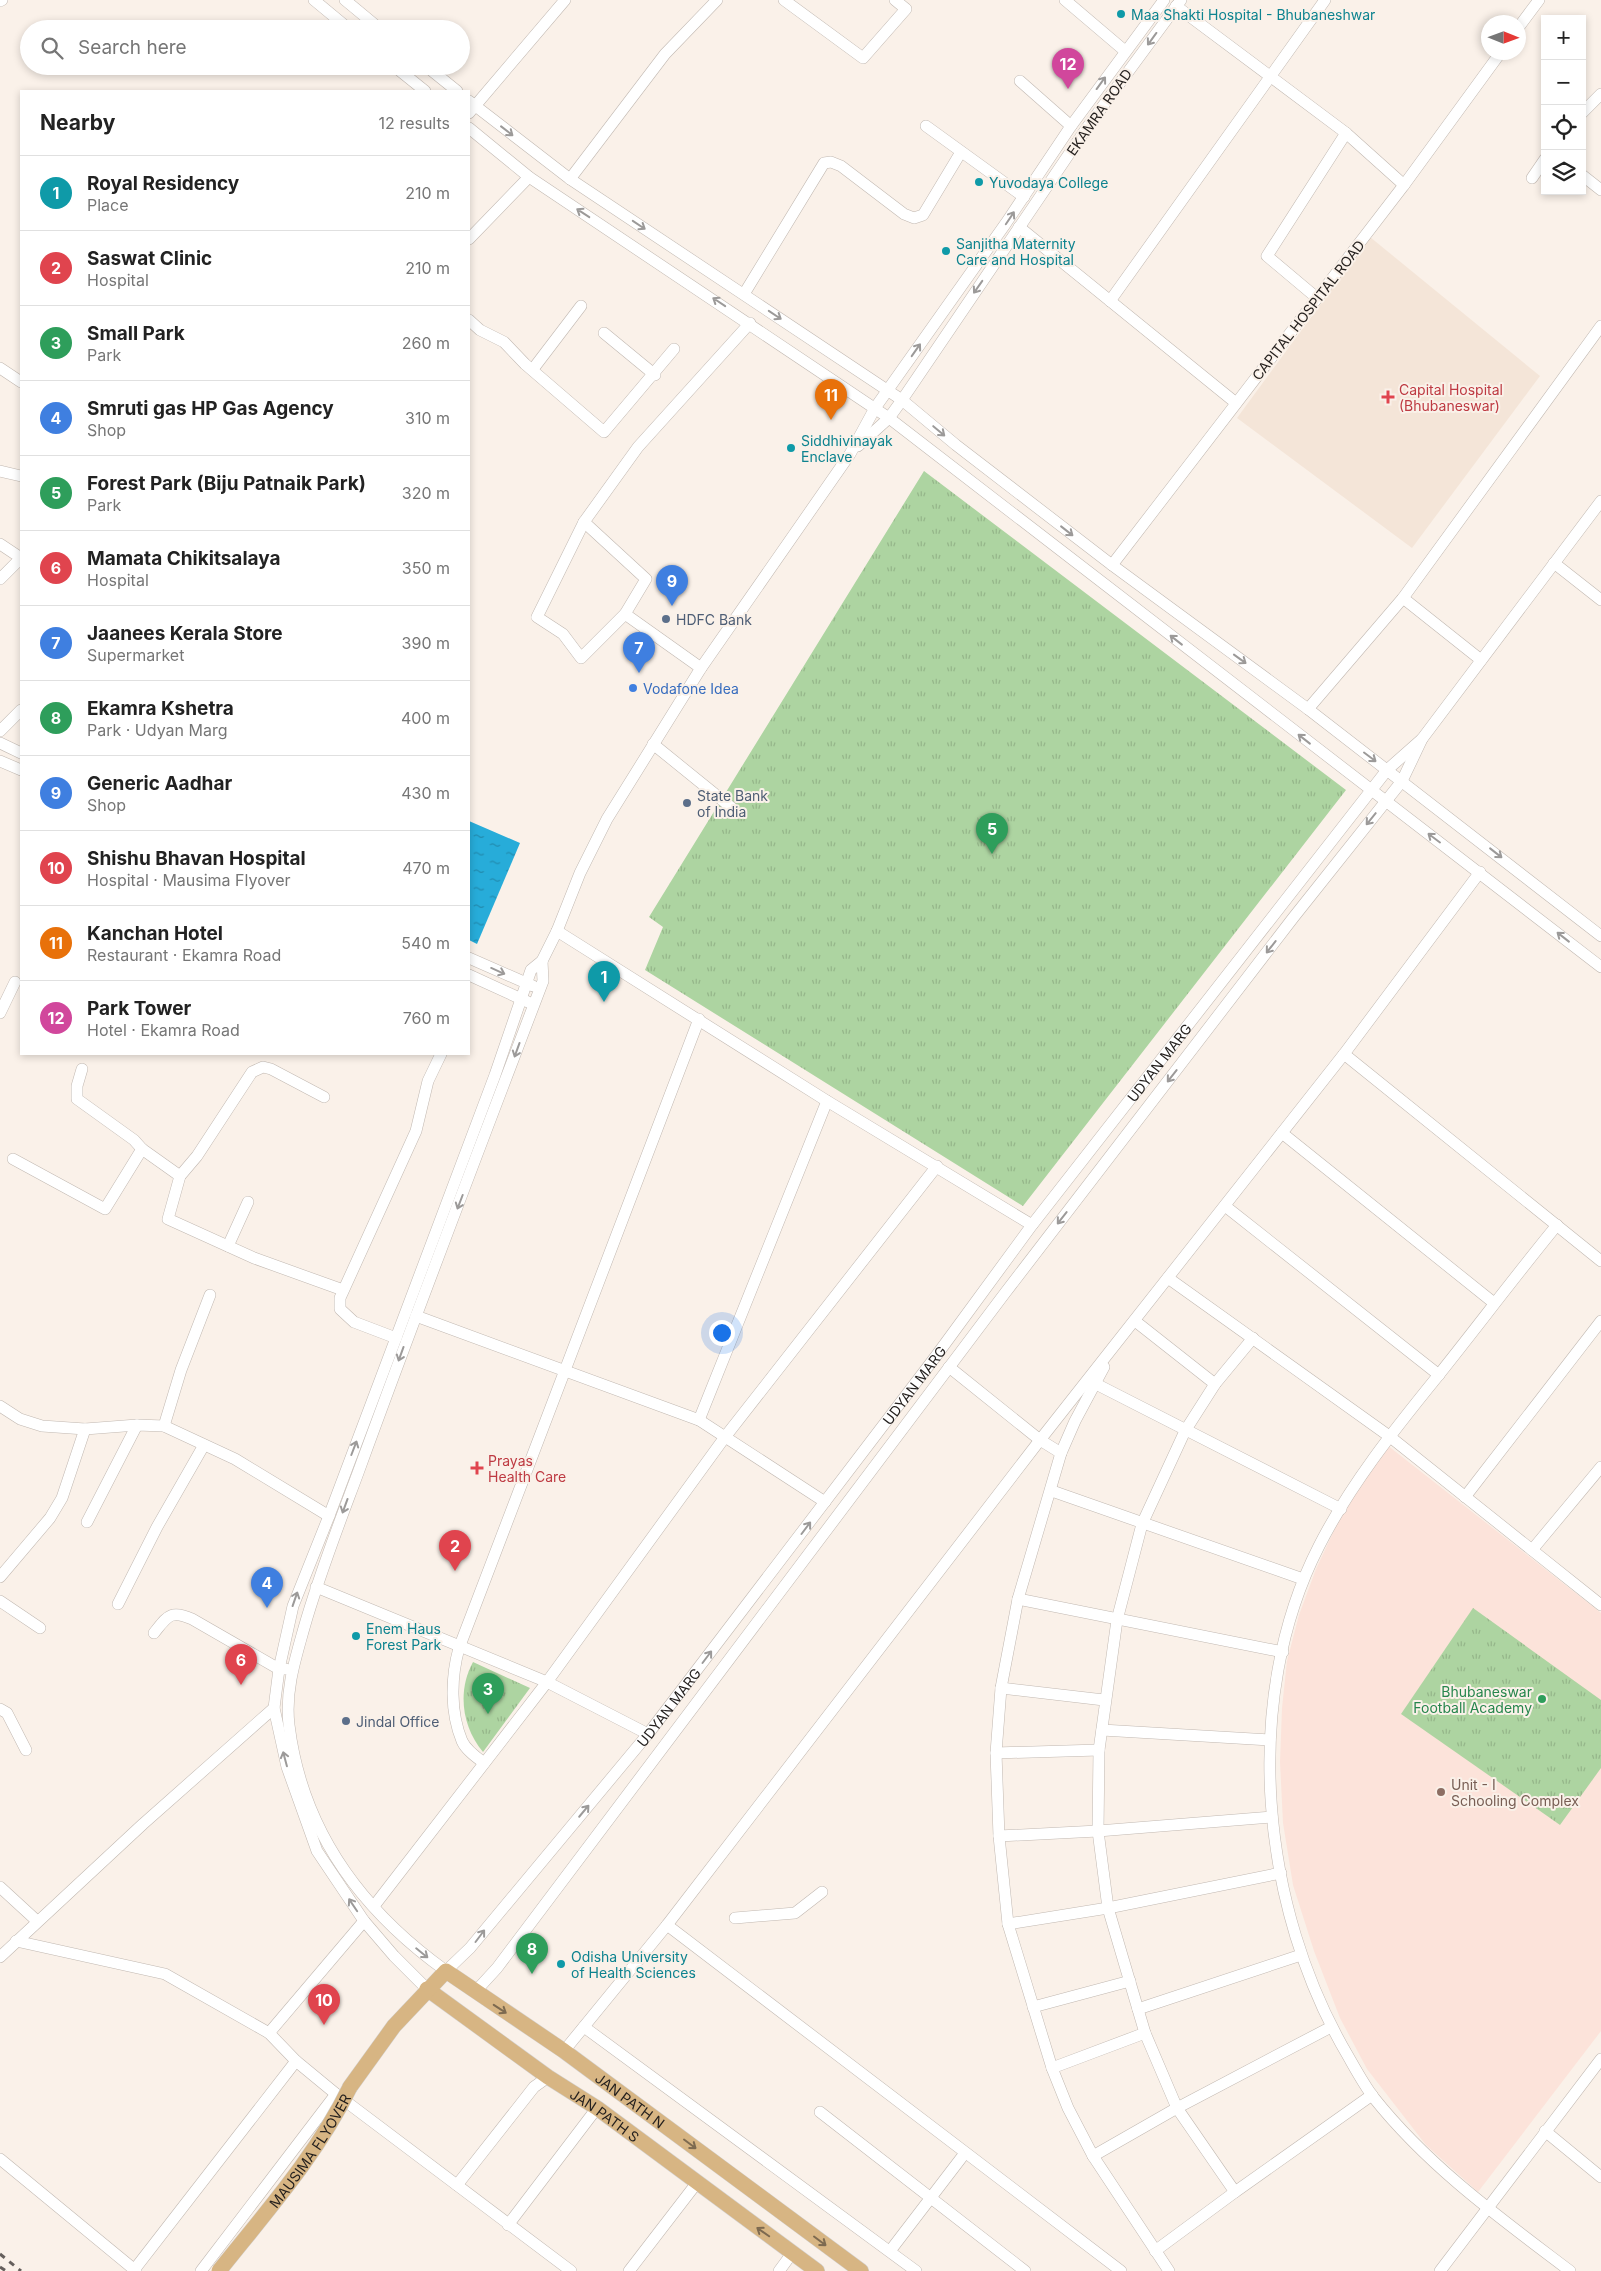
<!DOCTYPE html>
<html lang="en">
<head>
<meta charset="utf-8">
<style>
	body { margin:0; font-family:Inter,sans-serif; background:#f2f2f2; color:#222 }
	.controls { position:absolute; right:15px; top:15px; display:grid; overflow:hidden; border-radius:0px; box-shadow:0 2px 8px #0003 }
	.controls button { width:45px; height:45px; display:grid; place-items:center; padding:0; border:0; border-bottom:1px solid #e0e0e0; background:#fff; color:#222; font:25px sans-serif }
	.compass { position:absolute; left:1481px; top:15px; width:45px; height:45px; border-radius:50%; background:#fff; box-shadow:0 2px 8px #0003; rotate:91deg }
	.you { position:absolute; left:721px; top:1332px; width:18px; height:18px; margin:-12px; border:4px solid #fff; border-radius:50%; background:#1a73e8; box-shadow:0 0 0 8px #1a73e833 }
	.badge { display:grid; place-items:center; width:32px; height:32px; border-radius:50%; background:#846d09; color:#fff; font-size:16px; font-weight:700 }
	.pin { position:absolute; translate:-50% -41px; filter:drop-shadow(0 1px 2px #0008) }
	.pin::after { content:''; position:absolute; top:26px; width:18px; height:15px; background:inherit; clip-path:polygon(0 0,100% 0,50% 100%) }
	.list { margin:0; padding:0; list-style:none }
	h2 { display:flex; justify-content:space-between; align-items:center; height:65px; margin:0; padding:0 20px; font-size:21px }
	h2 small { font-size:16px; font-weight:400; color:#767676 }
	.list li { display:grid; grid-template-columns:32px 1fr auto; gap:15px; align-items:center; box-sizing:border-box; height:75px; padding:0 20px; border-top:1px solid #e0e0e0 }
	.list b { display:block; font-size:19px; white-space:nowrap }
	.list p { margin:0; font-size:16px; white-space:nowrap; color:#767676 }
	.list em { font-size:16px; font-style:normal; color:#767676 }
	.icon { flex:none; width:28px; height:28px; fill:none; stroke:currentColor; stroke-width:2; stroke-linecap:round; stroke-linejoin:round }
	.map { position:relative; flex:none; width:1601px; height:2271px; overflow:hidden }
	.search { position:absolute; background:#fff; box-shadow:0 2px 8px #0003; left:20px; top:20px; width:450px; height:55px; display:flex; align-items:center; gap:12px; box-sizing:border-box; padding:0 18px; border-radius:28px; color:#767676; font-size:19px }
	.panel { position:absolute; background:#fff; box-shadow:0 2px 8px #0003; left:20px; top:90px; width:450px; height:965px; border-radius:0px }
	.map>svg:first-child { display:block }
</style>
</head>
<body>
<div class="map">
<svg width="1601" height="2271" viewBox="0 0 1601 2271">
	<defs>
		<pattern id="park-tufts" width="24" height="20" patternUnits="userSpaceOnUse" patternTransform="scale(1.25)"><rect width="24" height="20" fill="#add4a1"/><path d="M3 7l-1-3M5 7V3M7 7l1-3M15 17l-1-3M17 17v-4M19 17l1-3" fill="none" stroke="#95b68a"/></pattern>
		<pattern id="water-ripples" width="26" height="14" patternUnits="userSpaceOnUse" patternTransform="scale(1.25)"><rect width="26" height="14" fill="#27acd9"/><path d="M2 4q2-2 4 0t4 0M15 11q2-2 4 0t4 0" fill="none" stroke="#218baf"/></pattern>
	</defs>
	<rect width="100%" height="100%" fill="#faf1e9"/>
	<polygon fill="#fce3da" points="1387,1445 1601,1613 1601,2031 1478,2192 1426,2145 1367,2069 1340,2018 1314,1951 1293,1885 1283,1823 1280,1762 1282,1708 1287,1661 1299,1615 1316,1569 1339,1520"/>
	<polygon fill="#f4e5d8" points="1370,237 1540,376 1412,548 1237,418"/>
	<g fill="url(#park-tufts)">
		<polygon points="924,471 1346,790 1023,1206 645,970 663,927 649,917"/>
		<polygon points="1473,1608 1601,1700 1601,1768 1560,1825 1401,1714"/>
		<path d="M473 1662 530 1688 483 1752C462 1727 457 1691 473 1662Z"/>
	</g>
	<polygon fill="url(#water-ripples)" points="469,821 520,843 477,944 469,940"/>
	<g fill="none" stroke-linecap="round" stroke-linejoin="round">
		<defs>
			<g id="minor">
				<polyline points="314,0 349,29"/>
				<polyline points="345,0 380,29"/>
				<polyline points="784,0 863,58 906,9 895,0"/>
				<polyline points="1065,0 1125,51"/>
				<polyline points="0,1 2,0"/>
				<polyline points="1176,6 1346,133 1404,185"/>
				<polyline points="1518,28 1539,0"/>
				<polyline points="394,66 425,91"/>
				<polyline points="426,66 457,91"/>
				<polyline points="1020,81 1071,126"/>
				<polyline points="469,101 570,179 902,400 956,445 1112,565 1308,709 1601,936"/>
				<polyline points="469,113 565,0"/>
				<polyline points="1582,113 1601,94"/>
				<polyline points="926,126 1024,197"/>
				<polyline points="469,128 529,177 889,418 1601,967"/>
				<polyline points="1582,175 1601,190"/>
				<polyline points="1532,178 1545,159"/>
				<polyline points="570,179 665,54 717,0"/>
				<polyline points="1019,227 1236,403"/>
				<polyline points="469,239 529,177"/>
				<polyline points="744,294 824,163 831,162 841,166 904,214 914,218 923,215 961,152"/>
				<polyline points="1317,298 1267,256 1346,133"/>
				<polyline points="1110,301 1325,0"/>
				<polyline points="469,320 480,330 504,342 525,364 604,432 674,349"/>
				<polyline points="604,333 655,375"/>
				<polyline points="0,368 21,382"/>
				<polyline points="533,369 581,306"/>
				<polyline points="858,446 889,418 902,400 1086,129 1181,0"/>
				<polyline points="0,471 21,476"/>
				<polyline points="584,522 537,617 563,634 581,658 625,614"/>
				<polyline points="0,544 21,558 0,579"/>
				<polyline points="1554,563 1601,600"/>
				<polyline points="1112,565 1404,185 1501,52"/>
				<polyline points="1403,598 1481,660"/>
				<polyline points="701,668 625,614 646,579 584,522 638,447 750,323"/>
				<polyline points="1308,709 1403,598 1601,326"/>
				<polyline points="0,731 21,710"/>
				<polyline points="0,743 21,753"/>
				<polyline points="653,744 732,808"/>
				<polyline points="0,761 21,770"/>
				<polyline points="557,931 827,1101 1032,1225"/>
				<polyline points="469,958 533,986"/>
				<path id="s1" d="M542 961 543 981C481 1144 418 1308 358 1473 339 1524 319 1575 304 1628 295 1660 285 1691 289 1725 302 1831 361 1910 446 1971L470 1948 648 1734 936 1356 1032 1225 1387 770 1422 739"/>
				<polyline points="469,975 528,1002"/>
				<polyline points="0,1013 15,982"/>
				<polyline points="1344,1054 1601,1261"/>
				<polyline points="82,1069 77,1086 77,1099 134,1140 142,1149"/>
				<polyline points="324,1097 271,1069 263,1067 252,1072 197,1156 180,1176 168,1219 254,1258 343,1290"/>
				<polyline points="1282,1133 1494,1303"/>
				<polyline points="13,1159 105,1209 142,1149 180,1176"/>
				<polyline points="1225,1206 1439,1375"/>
				<path d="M1557 1225C1516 1275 1477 1327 1437 1377 1394 1430 1350 1485 1319 1546 1240 1700 1261 1909 1348 2056 1356 2070 1364 2085 1374 2098 1429 2167 1500 2218 1570 2271"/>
				<polyline points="228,1246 248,1202"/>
				<polyline points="1168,1278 1389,1436 1601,1605"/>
				<polyline points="416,1316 699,1420 825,1502"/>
				<polyline points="1135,1321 1215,1384"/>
				<polyline points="396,1338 354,1322 340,1309 340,1298 416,1131 428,1081 441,1054"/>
				<polyline points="1253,1338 1215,1384 1185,1431 1142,1524 1117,1620 1099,1750 1098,1831 1108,1908 1145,2033 1177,2108 1235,2192 1372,2095"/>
				<polyline points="949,1367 1040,1440 1061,1453"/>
				<polyline points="1104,1367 1075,1421 1061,1453 1018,1599 1001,1688 996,1753 999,1836 1008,1924 1052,2068 1068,2108 1093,2156 1169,2271"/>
				<polyline points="1096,1384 1341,1509"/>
				<polyline points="0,1406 20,1419 42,1426 85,1429 137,1425 164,1426 235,1459 329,1516"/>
				<polyline points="699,1420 827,1101"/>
				<polyline points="164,1426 181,1370 210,1295"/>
				<polyline points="1052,1491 1303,1579"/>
				<polyline points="1465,1497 1601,1321"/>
				<polyline points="87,1522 137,1425"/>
				<polyline points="1532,1550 1601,1467"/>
				<polyline points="0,1577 50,1518 62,1498 85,1429"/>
				<polyline points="316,1587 547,1682 648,1734"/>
				<polyline points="1018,1599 1283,1652"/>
				<polyline points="0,1601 40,1628"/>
				<polyline points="118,1604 157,1527 204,1445"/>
				<path d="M154 1633C167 1617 170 1609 192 1619L279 1669H286"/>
				<polyline points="1001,1688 1104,1700"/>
				<polyline points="0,1709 7,1713 26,1750"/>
				<polyline points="1102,1730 1270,1740"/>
				<polyline points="996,1753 1099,1750"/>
				<path d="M484 1763C476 1757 466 1750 462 1741 450 1712 451 1677 459 1648L699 1019"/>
				<polyline points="999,1836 1098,1831 1272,1817"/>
				<polyline points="0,1887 37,1921"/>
				<polyline points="374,1906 547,1682 725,1437 937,1166"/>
				<polyline points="735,1918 795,1913 822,1892"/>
				<polyline points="1008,1924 1108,1908 1281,1873"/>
				<polyline points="667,1925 1121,2271"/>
				<polyline points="16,1941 165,1974 269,2033 296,2061 336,2094 571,2271"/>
				<polyline points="0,1957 143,1824 274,1708"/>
				<polyline points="427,1989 394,1956 364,1921 317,1851 287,1767 274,1708 279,1669 293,1606 329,1516 495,1075 531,970 542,961 557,931 580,873 607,819 701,668 850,454 875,408 1006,223 1071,126 1164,0"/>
				<polyline points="475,1992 497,1968 1005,1293 1293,918 1402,781 1422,739 1601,501"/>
				<polyline points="1033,2007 1130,1981"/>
				<polyline points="1138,2009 1301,1955"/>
				<polyline points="584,2027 916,2271"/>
				<polyline points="269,2033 364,1921"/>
				<polyline points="564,2051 667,1925 1040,1440 1344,1054 1480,872"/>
				<polyline points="1052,2068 1145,2033"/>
				<polyline points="820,2112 1025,2271"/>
				<polyline points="1545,2131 1601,2177"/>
				<polyline points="1093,2156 1177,2108 1331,2027"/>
				<polyline points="0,2159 136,2271"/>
				<polyline points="457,2185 534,2087 548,2077"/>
				<polyline points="508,2225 597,2108"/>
				<polyline points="890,2251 965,2153"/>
				<polyline points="1155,2251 1235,2192"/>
				<polyline points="134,2270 296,2061"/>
				<polyline points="201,2271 336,2094"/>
				<polyline points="629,2271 696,2184"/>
				<polyline points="779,2271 793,2252"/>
				<polyline points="1440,2271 1601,2059"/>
			</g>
			<g id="major">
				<path id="s2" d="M427 1989 548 2077 597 2108 817 2271"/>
				<path id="s3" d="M350 2087 394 2026 446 1971 564 2051 861 2271"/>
			</g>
		</defs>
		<use href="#minor" stroke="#c1b8b1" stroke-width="12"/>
		<use href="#major" stroke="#d3d2d2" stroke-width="16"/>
		<use href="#minor" stroke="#fff" stroke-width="11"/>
		<use href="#major" stroke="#d7b583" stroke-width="15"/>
		<g stroke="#655f5c" stroke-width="3" stroke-dasharray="6 6" stroke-linecap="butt">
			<polyline points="0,2254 21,2271"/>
			<polyline points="0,2267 6,2271"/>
		</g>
		<defs>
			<g id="major-bridge">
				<path id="s4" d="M219 2271C266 2212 317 2155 350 2087"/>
			</g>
		</defs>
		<use href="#major-bridge" stroke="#d3d2d2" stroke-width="16" stroke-linecap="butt"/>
		<use href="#major-bridge" stroke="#d7b583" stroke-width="15"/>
	</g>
	<defs><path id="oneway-shaft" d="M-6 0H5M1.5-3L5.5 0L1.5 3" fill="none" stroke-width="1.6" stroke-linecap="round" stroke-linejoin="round" transform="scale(1.25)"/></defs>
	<g stroke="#9c9a99">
		<use href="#oneway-shaft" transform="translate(1152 39) rotate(126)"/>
		<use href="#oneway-shaft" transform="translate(1101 83) rotate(-54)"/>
		<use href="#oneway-shaft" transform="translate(507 131) rotate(38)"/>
		<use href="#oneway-shaft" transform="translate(583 213) rotate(-147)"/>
		<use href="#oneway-shaft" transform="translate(1010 218) rotate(-56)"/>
		<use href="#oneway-shaft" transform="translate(639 225) rotate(34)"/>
		<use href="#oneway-shaft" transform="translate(978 287) rotate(125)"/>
		<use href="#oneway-shaft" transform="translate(719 302) rotate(-146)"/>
		<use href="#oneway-shaft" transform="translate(775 315) rotate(34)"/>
		<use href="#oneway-shaft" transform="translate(916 350) rotate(-55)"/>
		<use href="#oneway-shaft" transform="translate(939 431) rotate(40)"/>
		<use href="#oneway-shaft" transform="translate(1067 531) rotate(38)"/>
		<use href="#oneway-shaft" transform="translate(1176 640) rotate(-142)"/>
		<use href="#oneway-shaft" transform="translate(1240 659) rotate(36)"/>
		<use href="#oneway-shaft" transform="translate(1304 739) rotate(-142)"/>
		<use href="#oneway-shaft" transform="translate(1370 757) rotate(37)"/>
		<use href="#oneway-shaft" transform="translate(1371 819) rotate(129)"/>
		<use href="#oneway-shaft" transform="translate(1434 838) rotate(-143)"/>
		<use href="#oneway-shaft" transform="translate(1496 853) rotate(38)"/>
		<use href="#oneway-shaft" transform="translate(1563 937) rotate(-142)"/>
		<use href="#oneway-shaft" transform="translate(1271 947) rotate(128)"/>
		<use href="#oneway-shaft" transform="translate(498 971) rotate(24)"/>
		<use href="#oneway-shaft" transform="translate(517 1050) rotate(110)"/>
		<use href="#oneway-shaft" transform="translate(1172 1076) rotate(128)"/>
		<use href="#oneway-shaft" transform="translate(460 1202) rotate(111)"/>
		<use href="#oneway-shaft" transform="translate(1062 1218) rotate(128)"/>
		<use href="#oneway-shaft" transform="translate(401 1354) rotate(110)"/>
		<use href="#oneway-shaft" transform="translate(354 1448) rotate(-69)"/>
		<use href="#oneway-shaft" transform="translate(345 1506) rotate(110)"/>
		<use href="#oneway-shaft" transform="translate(806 1528) rotate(-53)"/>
		<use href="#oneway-shaft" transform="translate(295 1599) rotate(-71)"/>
		<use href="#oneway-shaft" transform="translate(707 1657) rotate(-53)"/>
		<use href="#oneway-shaft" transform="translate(285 1759) rotate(-105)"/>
		<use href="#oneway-shaft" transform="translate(584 1811) rotate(-50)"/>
		<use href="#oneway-shaft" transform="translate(353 1905) rotate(-124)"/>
		<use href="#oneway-shaft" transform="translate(480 1936) rotate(-53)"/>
		<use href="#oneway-shaft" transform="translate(422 1953) rotate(39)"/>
	</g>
	<g stroke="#7d6a50">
		<use href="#oneway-shaft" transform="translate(500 2009) rotate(33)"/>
		<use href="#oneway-shaft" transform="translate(690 2144) rotate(37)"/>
		<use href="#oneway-shaft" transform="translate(763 2232) rotate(-145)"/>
		<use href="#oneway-shaft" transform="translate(820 2241) rotate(37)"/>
	</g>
	<g fill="#0f9aa8" stroke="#faf1e9" stroke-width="2">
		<circle cx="1121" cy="14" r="5"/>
		<circle cx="979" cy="182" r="5"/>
		<circle cx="946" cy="251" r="5"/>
		<circle cx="791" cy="448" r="5"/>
		<circle cx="356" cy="1636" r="5"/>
		<circle cx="561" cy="1964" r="5"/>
	</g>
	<g fill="#e0444e" stroke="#faf1e9" stroke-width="2">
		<path d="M1385.5 389.5h5v5h5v5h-5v5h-5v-5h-5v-5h5z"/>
		<path d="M474.5 1460.5h5v5h5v5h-5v5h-5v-5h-5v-5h5z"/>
	</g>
	<g fill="#5c6f8a" stroke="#faf1e9" stroke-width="2">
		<circle cx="666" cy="619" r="5"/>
		<circle cx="687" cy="803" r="5"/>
		<circle cx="346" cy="1721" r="5"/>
	</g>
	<circle fill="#3f7fe0" stroke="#faf1e9" stroke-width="2" cx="633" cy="688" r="5"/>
	<circle fill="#2e9e5b" stroke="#faf1e9" stroke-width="2" cx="1542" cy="1699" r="5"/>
	<circle fill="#8d6e63" stroke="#faf1e9" stroke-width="2" cx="1441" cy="1792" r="5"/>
	<g text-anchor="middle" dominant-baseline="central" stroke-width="4" stroke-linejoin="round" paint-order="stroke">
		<g font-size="14" fill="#0d838f" stroke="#faf1e9" text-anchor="start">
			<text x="1131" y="14">Maa Shakti Hospital - Bhubaneshwar</text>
			<text x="989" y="182">Yuvodaya College</text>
			<text x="956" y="243">Sanjitha Maternity<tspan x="956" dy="16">Care and Hospital</tspan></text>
			<text x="801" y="440">Siddhivinayak<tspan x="801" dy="16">Enclave</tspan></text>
			<text x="366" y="1628">Enem Haus<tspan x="366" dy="16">Forest Park</tspan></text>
			<text x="571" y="1956">Odisha University<tspan x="571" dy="16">of Health Sciences</tspan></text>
		</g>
		<g font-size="14" fill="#231f1d" stroke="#faf1e9">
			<text transform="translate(1099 112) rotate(-55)">EKAMRA ROAD</text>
			<text transform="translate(1308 310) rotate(-52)">CAPITAL HOSPITAL ROAD</text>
			<text stroke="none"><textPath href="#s1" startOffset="2265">UDYAN MARG</textPath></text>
			<text stroke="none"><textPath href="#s1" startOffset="1860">UDYAN MARG</textPath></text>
			<text stroke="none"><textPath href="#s1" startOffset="1455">UDYAN MARG</textPath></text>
			<text stroke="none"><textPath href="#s3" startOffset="376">JAN PATH N</textPath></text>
			<text stroke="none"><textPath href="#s2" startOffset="218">JAN PATH S</textPath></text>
			<text stroke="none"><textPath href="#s4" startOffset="151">MAUSIMA FLYOVER</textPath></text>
		</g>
		<g font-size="14" fill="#be3a42" stroke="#faf1e9" text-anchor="start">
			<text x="1399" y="389">Capital Hospital<tspan x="1399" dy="16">(Bhubaneswar)</tspan></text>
			<text x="488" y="1460">Prayas<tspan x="488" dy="16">Health Care</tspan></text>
		</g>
		<g font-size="14" fill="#4e5e75" stroke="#faf1e9" text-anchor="start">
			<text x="676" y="619">HDFC Bank</text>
			<text x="697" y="795">State Bank<tspan x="697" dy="16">of India</tspan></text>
			<text x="356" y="1721">Jindal Office</text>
		</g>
		<g font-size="14" fill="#366cbe" stroke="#faf1e9" text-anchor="start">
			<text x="643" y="688">Vodafone Idea</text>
		</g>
		<g font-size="14" fill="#27864d" stroke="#faf1e9" text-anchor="end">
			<text x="1532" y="1691">Bhubaneswar<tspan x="1532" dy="16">Football Academy</tspan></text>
		</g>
		<g font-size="14" fill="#785e54" stroke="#faf1e9" text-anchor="start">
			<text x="1451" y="1784">Unit - I<tspan x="1451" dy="16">Schooling Complex</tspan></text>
		</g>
	</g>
</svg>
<div class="controls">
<button>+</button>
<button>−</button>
<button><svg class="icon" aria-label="locate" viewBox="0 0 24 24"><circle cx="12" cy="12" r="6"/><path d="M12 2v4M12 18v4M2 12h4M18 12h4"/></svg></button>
<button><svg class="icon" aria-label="layers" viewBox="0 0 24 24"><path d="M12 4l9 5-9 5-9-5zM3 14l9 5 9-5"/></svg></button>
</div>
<svg class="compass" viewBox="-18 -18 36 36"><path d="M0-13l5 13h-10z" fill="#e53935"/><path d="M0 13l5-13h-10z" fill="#767676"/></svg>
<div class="you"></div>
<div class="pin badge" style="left:604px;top:1002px;background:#0f9aa8">1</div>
<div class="pin badge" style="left:455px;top:1571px;background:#e0444e">2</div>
<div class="pin badge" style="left:488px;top:1714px;background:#2e9e5b">3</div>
<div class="pin badge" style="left:267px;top:1608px;background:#3f7fe0">4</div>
<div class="pin badge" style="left:992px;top:854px;background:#2e9e5b">5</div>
<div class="pin badge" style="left:241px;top:1685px;background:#e0444e">6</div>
<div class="pin badge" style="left:639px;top:673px;background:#3f7fe0">7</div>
<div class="pin badge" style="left:532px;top:1974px;background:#2e9e5b">8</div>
<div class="pin badge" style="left:672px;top:606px;background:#3f7fe0">9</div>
<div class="pin badge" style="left:324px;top:2025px;background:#e0444e">10</div>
<div class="pin badge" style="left:831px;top:420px;background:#e8710a">11</div>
<div class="pin badge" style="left:1068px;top:89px;background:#d1479c">12</div>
<div class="search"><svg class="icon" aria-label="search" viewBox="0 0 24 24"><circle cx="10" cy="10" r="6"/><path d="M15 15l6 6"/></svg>Search here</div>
<section class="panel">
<h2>Nearby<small>12 results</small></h2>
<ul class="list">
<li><span class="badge" style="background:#0f9aa8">1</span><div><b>Royal Residency</b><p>Place</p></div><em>210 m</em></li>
<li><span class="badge" style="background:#e0444e">2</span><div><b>Saswat Clinic</b><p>Hospital</p></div><em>210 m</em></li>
<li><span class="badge" style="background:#2e9e5b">3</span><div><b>Small Park</b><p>Park</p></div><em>260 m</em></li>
<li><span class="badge" style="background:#3f7fe0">4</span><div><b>Smruti gas HP Gas Agency</b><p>Shop</p></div><em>310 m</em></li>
<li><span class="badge" style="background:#2e9e5b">5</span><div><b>Forest Park (Biju Patnaik Park)</b><p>Park</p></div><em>320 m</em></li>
<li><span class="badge" style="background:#e0444e">6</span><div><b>Mamata Chikitsalaya</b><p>Hospital</p></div><em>350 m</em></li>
<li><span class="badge" style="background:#3f7fe0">7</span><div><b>Jaanees Kerala Store</b><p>Supermarket</p></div><em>390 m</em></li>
<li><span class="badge" style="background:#2e9e5b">8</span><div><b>Ekamra Kshetra</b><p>Park · Udyan Marg</p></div><em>400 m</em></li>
<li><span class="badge" style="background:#3f7fe0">9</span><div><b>Generic Aadhar</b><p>Shop</p></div><em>430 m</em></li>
<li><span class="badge" style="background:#e0444e">10</span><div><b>Shishu Bhavan Hospital</b><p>Hospital · Mausima Flyover</p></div><em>470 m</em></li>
<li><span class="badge" style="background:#e8710a">11</span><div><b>Kanchan Hotel</b><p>Restaurant · Ekamra Road</p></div><em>540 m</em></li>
<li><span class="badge" style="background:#d1479c">12</span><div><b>Park Tower</b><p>Hotel · Ekamra Road</p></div><em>760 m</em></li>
</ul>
</section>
</div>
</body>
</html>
